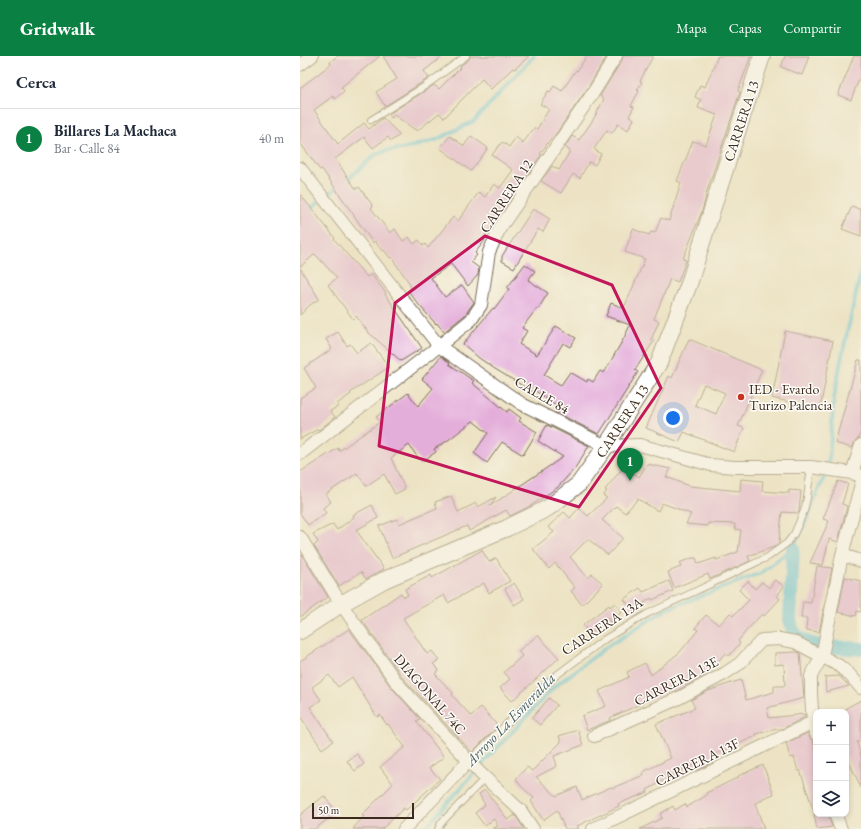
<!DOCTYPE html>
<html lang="es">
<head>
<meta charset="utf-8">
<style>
	body { margin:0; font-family:"EB Garamond",serif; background:#f6f6f7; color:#1f2937 }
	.controls { position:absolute; right:12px; bottom:12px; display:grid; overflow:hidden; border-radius:8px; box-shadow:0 2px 6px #0003 }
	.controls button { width:36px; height:36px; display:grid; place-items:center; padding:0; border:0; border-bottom:1px solid #e0e1e3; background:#fff; color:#1f2937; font:20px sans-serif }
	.scale { position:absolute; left:12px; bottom:10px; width:102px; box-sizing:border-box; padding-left:4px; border:2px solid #3b2a1e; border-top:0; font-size:11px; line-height:14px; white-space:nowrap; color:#3b2a1e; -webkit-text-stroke:3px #fdfcf7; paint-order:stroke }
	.you { position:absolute; left:373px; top:362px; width:14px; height:14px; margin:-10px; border:3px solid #fff; border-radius:50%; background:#1a73e8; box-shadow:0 0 0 6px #1a73e833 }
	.badge { display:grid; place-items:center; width:26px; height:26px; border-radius:50%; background:#0b8043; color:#fff; font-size:13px; font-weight:700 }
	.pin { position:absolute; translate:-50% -33px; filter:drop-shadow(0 1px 2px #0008) }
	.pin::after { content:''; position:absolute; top:21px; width:14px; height:12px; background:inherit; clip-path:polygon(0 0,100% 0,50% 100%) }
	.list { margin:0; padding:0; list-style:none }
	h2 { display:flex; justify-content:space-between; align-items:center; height:52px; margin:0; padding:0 16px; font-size:17px }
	h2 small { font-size:13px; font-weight:400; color:#747a83 }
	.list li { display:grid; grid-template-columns:26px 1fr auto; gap:12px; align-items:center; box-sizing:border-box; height:60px; padding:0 16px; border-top:1px solid #e0e1e3 }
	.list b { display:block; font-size:15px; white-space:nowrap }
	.list p { margin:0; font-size:13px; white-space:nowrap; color:#747a83 }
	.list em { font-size:13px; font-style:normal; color:#747a83 }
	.icon { flex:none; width:22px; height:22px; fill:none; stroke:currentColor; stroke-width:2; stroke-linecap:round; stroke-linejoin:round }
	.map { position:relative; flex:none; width:561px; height:773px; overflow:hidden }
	header { display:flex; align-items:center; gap:24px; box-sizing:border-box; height:56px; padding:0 20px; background:#0b8043; color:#fff }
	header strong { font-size:19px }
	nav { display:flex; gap:22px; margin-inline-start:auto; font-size:14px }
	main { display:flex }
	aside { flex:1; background:#fff }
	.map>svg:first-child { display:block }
</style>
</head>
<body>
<header>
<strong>Gridwalk</strong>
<nav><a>Mapa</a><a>Capas</a><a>Compartir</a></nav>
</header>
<main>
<aside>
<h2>Cerca<small></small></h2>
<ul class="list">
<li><span class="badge">1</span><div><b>Billares La Machaca</b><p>Bar · Calle 84</p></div><em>40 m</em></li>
</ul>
</aside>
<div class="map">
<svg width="561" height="773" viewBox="0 0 561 773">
	<rect width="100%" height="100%" fill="#fdfcf7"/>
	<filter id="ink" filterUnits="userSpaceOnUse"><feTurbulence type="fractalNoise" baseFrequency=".025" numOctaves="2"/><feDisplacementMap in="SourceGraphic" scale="8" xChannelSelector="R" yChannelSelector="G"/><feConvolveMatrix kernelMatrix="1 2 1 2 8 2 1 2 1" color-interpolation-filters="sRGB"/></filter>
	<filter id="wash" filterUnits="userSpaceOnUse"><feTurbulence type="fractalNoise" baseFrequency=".012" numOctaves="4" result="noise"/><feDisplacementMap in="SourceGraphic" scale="16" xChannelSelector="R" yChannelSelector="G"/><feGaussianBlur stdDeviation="0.9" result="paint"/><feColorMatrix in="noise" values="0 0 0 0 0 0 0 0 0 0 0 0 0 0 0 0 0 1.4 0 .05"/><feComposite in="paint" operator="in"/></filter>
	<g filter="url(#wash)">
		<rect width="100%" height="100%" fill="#ede3c4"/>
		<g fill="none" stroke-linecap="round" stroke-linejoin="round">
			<g stroke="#5ac0d8" stroke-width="4">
				<polyline points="46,125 75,99 86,95 107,92 136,84 174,65 234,0"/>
				<polyline points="0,161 39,130"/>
				<polyline points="124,773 185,705 254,631 308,590 367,553 461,517 493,492 509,459 517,436 523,424 529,403 534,341 543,295 561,215"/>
			</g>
			<path stroke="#5ac0d8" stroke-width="14" d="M493 492 490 564C491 568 492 573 494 576 506 595 541 590 561 593"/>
		</g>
		<g id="blocks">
			<g fill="#e4aeda" fill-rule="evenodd">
				<polygon points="37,0 80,0 41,31 44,35 35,43 33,40 14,54 38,88 64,67 69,73 83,62 100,79 91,85 88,81 73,92 64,81 35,103 56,133 59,131 73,150 71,152 90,177 95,173 103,185 109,181 114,188 119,184 123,190 125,188 128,192 153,161 158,165 179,136 185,141 194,128 200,132 213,114 192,99 202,86 209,91 216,81 223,87 235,71 237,73 249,53 240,48 248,35 250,36 254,30 262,35 276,14 277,15 287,0 307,0 287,33 253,82 252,81 240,98 241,99 183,183 185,184 175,197 177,199 171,206 179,212 178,219 168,230 151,208 131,222 145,241 162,229 174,246 165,259 144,276 137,267 136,268 119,249 109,236 111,231 108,225 91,201 90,202 84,194 82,195 75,185 73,187 22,113 20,114 0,87 0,32 31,8 30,6"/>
				<polygon points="83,0 143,0 124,15 129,22 85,50 76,36 97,23"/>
				<polygon points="170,0 229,0 215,13 213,12 191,33 182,23 144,62 139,57 117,75 94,59 91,62 89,58 134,29 139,33 161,11 160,10 169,3"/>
				<polygon points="323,0 353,0 340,25 342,26 337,34 339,35 331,50 334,51 329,60 334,63 328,74 318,68 312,77 307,74 294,93 301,98 295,109 289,106 280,122 273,118 261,137 241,125 252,110 259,114 270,95 265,91 272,80 279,84 293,64 304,43 300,40 322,4"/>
				<polygon points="418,0 451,0 438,35 440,36 405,141 406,141 402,155 383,203 386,204 378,226 370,223 354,263 359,265 351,284 354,285 335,314 338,316 299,378 255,356 259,351 234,334 233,336 195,313 179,302 163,288 193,252 194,253 209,233 207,232 225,208 235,215 228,224 248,237 238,253 237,252 222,272 227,275 219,288 237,299 256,270 276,282 270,291 263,287 244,319 261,329 270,316 287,326 288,323 293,326 300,315 304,317 324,282 330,269 306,260 311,247 324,252 345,203 325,196 333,173 349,179 351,176 355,177 361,162 369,165 381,127 377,125 393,85 406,89 417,59 398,52 401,44 395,41 400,29 405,31"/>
				<polygon points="485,0 509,0 502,19 481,11"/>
				<polygon points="554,0 561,0 561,18 551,44 538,39"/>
				<polygon points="150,80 164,90 171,80 188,92 171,115 140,92"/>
				<polygon points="0,138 35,182 34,183 52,204 67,221 71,218 86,237 85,238 122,292 101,305 68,276 56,260 53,263 28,229 37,222 15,198 0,211"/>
				<polygon points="552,150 561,154 561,180 542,173"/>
				<polygon points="233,153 250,163 243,176 238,173 214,212 202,205 202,200"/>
				<polygon points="0,212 19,243 10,249 0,259"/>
				<polygon points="485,275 533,285 520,353 472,342"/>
				<polygon points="38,276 47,290 50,288 57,297 71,287 89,311 50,337 51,338 37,348 39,350 30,355 35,361 19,374 18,373 0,383 0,342 16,332 4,312 32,293 26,283"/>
				<path d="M389 283 462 314 438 370 444 372 434 396 384 376 379 386 346 372 369 320 372 322ZM404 328 425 337 416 358 395 349Z"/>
				<polygon points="141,300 150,307 149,308 174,325 172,327 207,356 209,353 221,362 219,365 237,376 223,399 202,386 187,407 174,397 188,377 173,365 147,385 134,393 136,396 121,406 109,389 91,402 105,433 95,438 84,418 66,430 57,417 26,438 31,446 23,452 26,457 8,469 0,457 0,416 38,392 39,395 80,366 76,361 108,337 118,350 133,332 122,323"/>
				<polygon points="558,304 561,304 561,374 559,382 556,384 552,392 535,387"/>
				<polygon points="247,369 289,390 275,412 258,431 232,449 210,460 206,454 169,475 167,470 92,502 79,470 97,463 99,468 137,452 135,446 151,440 158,456 176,447 178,451 196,441 190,450 263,401 238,385"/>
				<polygon points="347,408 371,413 366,421 390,430 440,435 441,423 463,425 462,435 489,437 489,434 501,435 499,456 498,457 482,456 479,487 474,491 448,500 450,505 410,523 408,518 374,532 368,516 381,511 379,507 392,502 396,502 398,508 416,502 416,504 438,496 441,474 435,473 435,468 408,467 408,470 386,468 391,458 362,447 358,455 338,443 325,457 316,450 302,464 323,482 308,499 288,483 270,501 288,522 292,518 303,528 282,549 271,535 275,532 255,507 249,513 233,493 254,476 248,471 264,456 270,462 279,452 288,460 307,442 303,440 307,435 305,434 324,410 339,421"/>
				<polygon points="538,425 548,428 542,448 547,450 538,486 529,483 523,509 510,507 529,465 523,463"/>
				<polygon points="72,449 78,462 56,474 84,513 66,523 61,516 39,530 14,490 18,486 13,478 33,468 37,474 54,461 53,459"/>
				<polygon points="182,494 189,506 196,502 210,525 189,537 184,527 148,547 144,539 103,562 127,598 132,595 139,604 133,608 139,614 135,618 153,637 152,639 171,660 181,651 198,670 172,696 103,622 62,564 101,537 104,541 108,539 105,533 131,519 132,522"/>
				<polygon points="2,499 28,541 0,561 0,500"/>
				<polygon points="517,510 532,512 519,576 506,574 507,562 501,562 503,546 511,547"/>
				<polygon points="545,521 561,525 561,556 557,555 556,560 538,556"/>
				<polygon points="475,524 484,530 477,540 480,543 464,560 462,558 447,574 438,585 440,587 429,600 425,597 408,618 376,635 374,636 372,633 310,662 311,664 287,674 282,660 306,650 299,635 329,621 327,616 345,607 351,619 380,596 398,574 395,572 406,559 419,569 430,557 433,560 449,544 439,534 448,525 455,533 462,526 469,532"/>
				<polygon points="369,525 373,535 352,544 351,542 333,555 324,543 340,532 343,536"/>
				<polygon points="214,527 224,543 214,549 205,533"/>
				<polygon points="315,547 322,556 310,566 308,562 304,565 305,567 290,578 283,569 309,549 310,551"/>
				<polygon points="49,573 91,631 120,663 116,665 144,701 129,712 140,723 106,754 104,752 82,773 53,773 64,760 62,759 93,728 80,711 105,691 88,668 87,669 80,659 77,661 52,621 38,631 29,619 12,631 21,644 10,651 33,685 22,693 0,660 0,605"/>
				<polygon points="238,579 259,602 212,645 200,632 210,623 204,616 222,600 218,595"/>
				<polygon points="497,596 500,597 504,642 467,652 469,662 505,658 505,661 482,673 477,673 456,678 456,680 411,700 413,706 398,714 396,708 373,718 374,719 347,734 348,736 318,748 319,750 277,770 279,773 265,773 257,754 243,764 231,745 234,742 221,730 216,723 227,711 232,715 261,686 259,680 278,674 283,689 254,700 257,710 236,721 256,740 277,731 282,744 311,731 312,732 344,719 343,716 371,702 356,668 395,652 391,644 408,635 431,627 441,624 446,644 474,636 474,630 485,630 484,608 475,609 475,597"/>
				<polygon points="539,620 549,630 526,636 525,621"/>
				<polygon points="249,642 257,649 240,669 232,662"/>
				<polygon points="561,644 561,685 557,686 561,701 561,732 546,699 546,652"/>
				<polygon points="508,677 509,681 513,685 516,696 516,756 514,756 500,714 498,715 494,701 490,702 486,687"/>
				<polygon points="57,698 64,708 55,715 47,705"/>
				<polygon points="463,709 474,738 463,742 463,744 455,747 464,773 340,773 362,762 360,758 373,750 375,754 385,748 387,751 407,739 406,737 439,721 438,720"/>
				<polygon points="185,734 208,764 215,759 224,773 192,773 198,770 194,763 185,770 175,757 185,749 179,738"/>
				<polygon points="24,740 37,756 15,773 0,773 0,759"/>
				<polygon points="514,758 528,758 532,771 517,773"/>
			</g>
		</g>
	</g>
	<g filter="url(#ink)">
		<use href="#blocks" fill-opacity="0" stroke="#796b58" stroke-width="1"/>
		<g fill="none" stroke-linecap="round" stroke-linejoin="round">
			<defs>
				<g id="lane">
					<polyline points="71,64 125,30 166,0"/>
					<polyline points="169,705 254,621 305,583 347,558 468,501 487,487 494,478 504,455 507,442 511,411"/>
					<polyline points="138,773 141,767 185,722"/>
				</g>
				<g id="street">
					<polyline points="0,9 12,0"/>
					<polyline points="0,112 139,290 222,348 306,390 340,389 411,409 434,411 511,411 552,417 561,420"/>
					<polyline points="0,398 139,290 171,264 181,249 189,196 200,172 293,37 316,0"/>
					<polyline points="552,417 561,389"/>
					<polyline points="0,481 41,548 97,627 180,717 221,755 233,773"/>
					<polyline points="542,499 561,505"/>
					<polyline points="516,678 513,666 511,639 511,620 522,600 542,499 561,428"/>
					<polyline points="294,680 379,642 424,618 439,608 462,584 479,583 495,586 538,609 549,618 561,632"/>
					<polyline points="535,758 541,773"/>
					<polyline points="104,773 169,705"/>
					<polyline points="293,773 513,666"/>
				</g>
				<polyline id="secondary" points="0,575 41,548 84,524 207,472 248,452 279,428 306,390 359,307 389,228 417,138 462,0"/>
			</defs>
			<use href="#lane" stroke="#796b58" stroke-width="8"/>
			<use href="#street" stroke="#796b58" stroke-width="14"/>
			<use href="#secondary" stroke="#796b58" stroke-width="18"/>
			<use href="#lane" stroke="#fff" stroke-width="6"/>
			<use href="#street" stroke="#fff" stroke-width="12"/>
			<use href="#secondary" stroke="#fff" stroke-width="16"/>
		</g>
	</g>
	<path d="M0 0H561V773H0ZM185 180 312 229 361 332 279 451 79 390 95 247Z" fill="#ede3c4" fill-opacity=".55" fill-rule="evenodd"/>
	<path fill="none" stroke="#c2185b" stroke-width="3" stroke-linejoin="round" d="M185 180 312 229 361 332 279 451 79 390 95 247Z"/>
	<circle fill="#c8321e" stroke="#fdfcf7" stroke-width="1.5" cx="441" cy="341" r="4"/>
	<g text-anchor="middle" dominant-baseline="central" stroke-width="3" stroke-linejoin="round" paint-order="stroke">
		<g font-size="14" fill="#3b2a1e" stroke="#fdfcf7">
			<text transform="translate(441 65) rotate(-72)">CARRERA 13</text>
			<text transform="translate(206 140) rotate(-57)">CARRERA 12</text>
			<text transform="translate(242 339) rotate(30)">CALLE 84</text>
			<text transform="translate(322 365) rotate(-57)">CARRERA 13</text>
			<text transform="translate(302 570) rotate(-33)">CARRERA 13A</text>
			<text transform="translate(376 625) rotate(-27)">CARRERA 13E</text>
			<text transform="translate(130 638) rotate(49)">DIAGONAL 74C</text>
			<text transform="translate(397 706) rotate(-26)">CARRERA 13F</text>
		</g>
		<g font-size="14" fill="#3b2a1e" stroke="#fdfcf7" text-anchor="start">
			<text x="449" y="333">IED - Evardo<tspan x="449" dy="16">Turizo Palencia</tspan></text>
		</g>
		<g font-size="15" font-style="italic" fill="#465e5f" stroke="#fdfcf7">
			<text transform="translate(210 663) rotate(-46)">Arroyo La Esmeralda</text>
		</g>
	</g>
</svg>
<div class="controls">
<button>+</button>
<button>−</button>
<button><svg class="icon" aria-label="layers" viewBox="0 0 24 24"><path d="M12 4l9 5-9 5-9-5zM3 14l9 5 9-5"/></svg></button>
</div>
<div class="scale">50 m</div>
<div class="you"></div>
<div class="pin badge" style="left:330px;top:425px">1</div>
</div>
</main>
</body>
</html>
